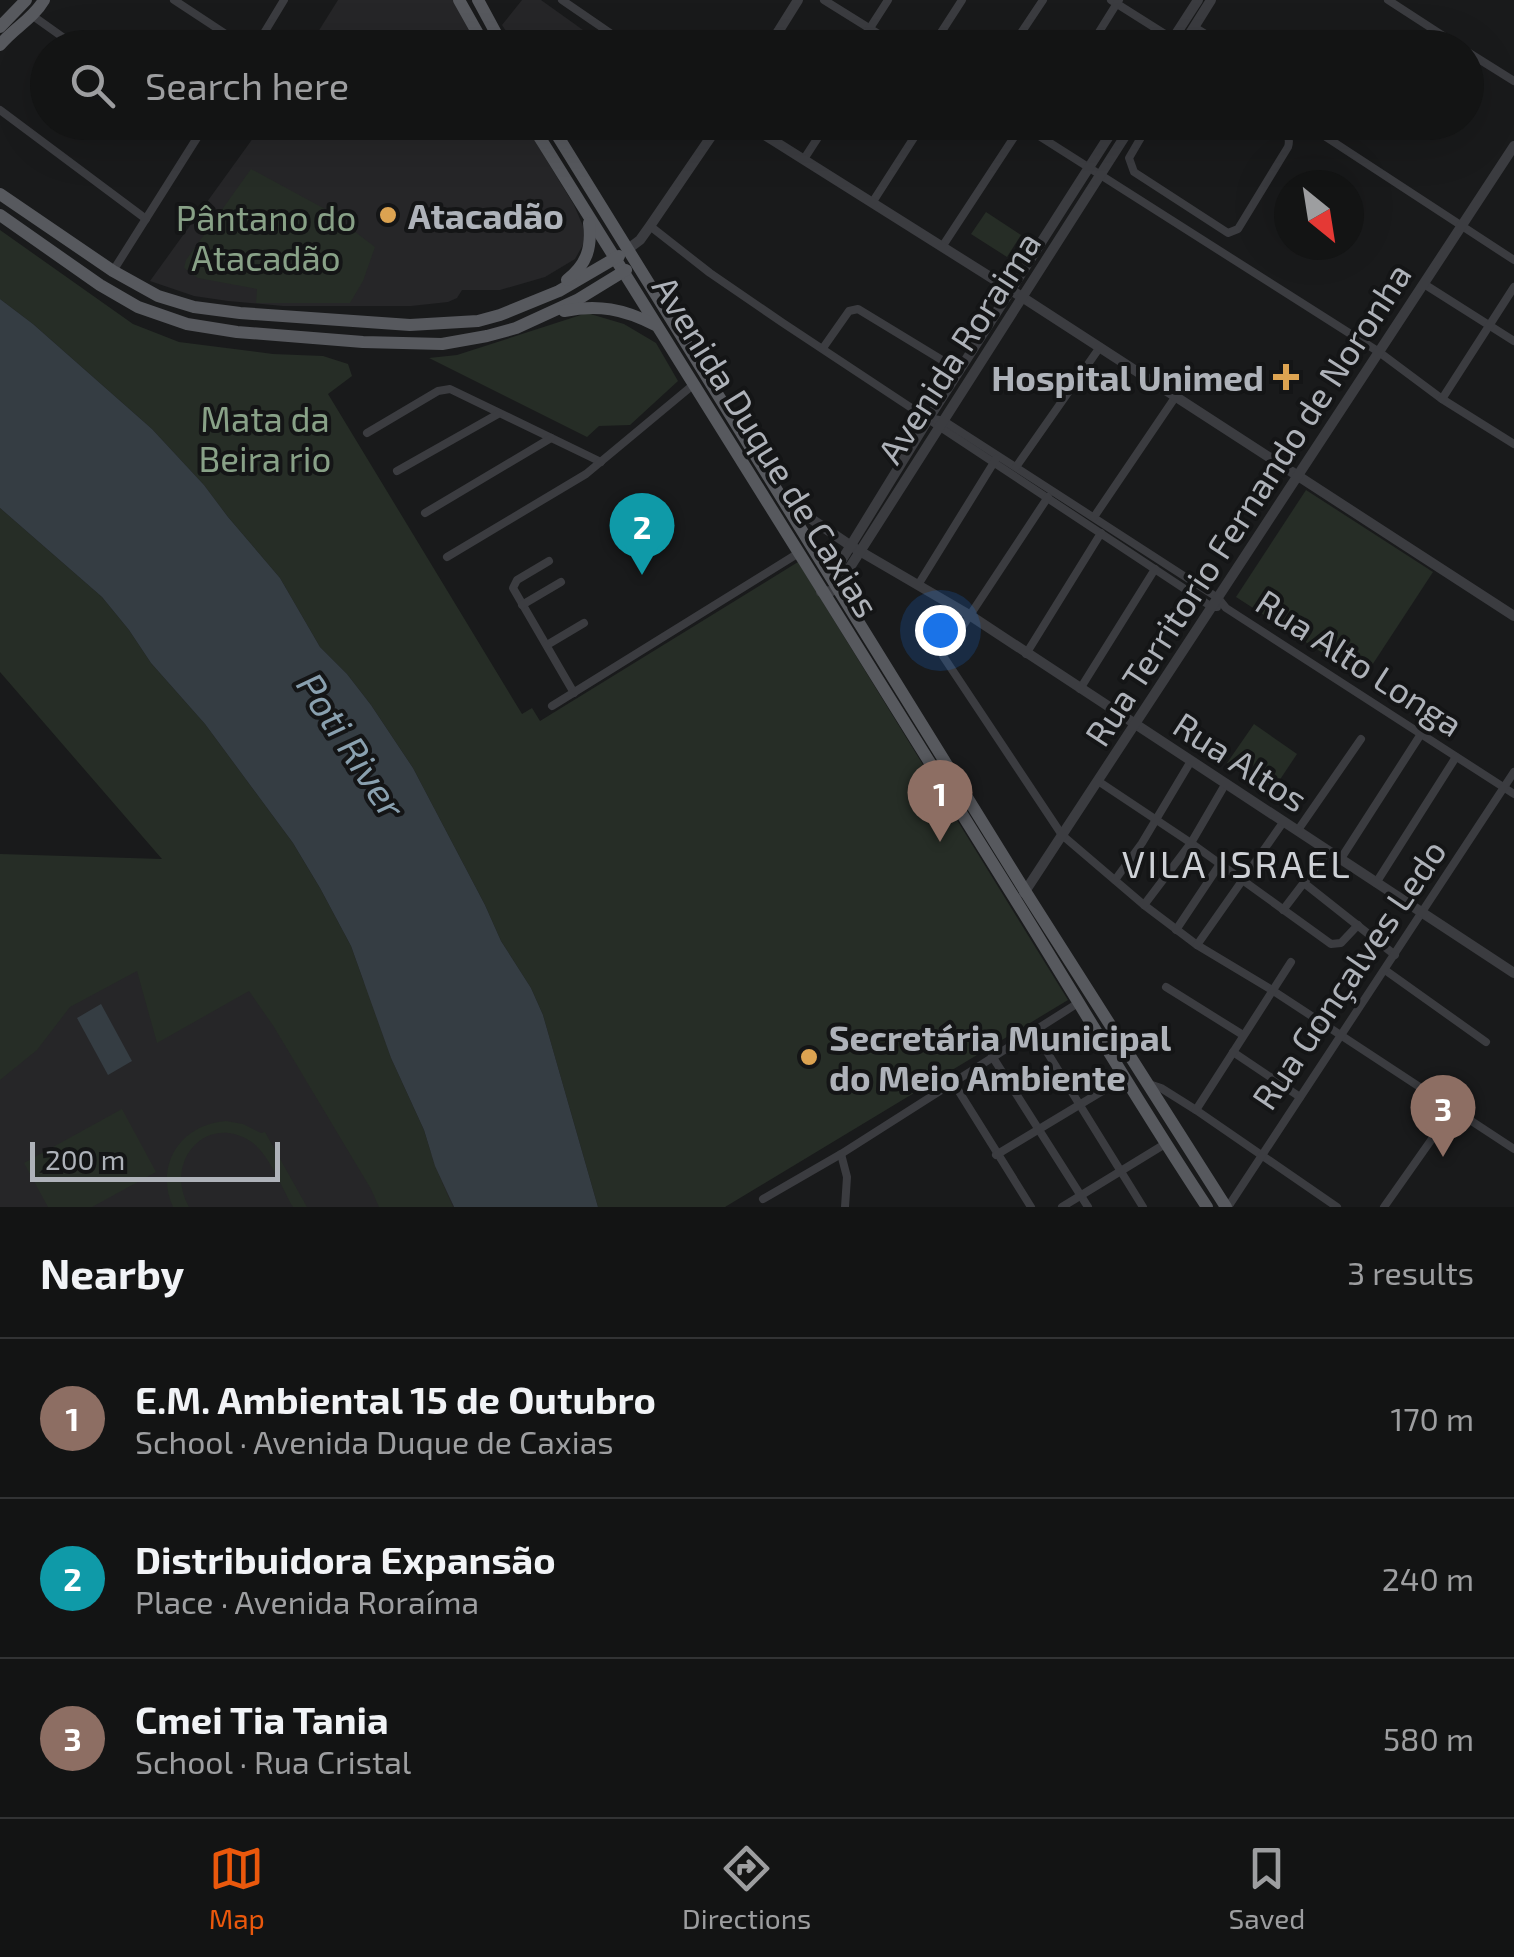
<!DOCTYPE html>
<html lang="en">
<head>
<meta charset="utf-8">
<style>
	body { margin:0; font-family:"Exo 2",sans-serif; background:#1c1d1d; color:#f1f3f6 }
	.compass { position:absolute; left:1274px; top:170px; width:90px; height:90px; border-radius:50%; background:#131414; box-shadow:0 10px 40px #0002; rotate:150deg }
	.scale { position:absolute; left:30px; bottom:25px; width:250px; box-sizing:border-box; padding-left:10px; border:5px solid #aeb2b9; border-top:0; font-size:28px; line-height:35px; white-space:nowrap; color:#aeb2b9; -webkit-text-stroke:8px #141516; paint-order:stroke }
	.you { position:absolute; left:940px; top:630px; width:35px; height:35px; margin:-25px; border:8px solid #fff; border-radius:50%; background:#1a73e8; box-shadow:0 0 0 15px #1a73e833 }
	.badge { display:grid; place-items:center; width:65px; height:65px; border-radius:50%; background:#ea580c; color:#fff; font-size:32px; font-weight:700 }
	.pin { position:absolute; translate:-50% -82px; filter:drop-shadow(0 2px 5px #0008) }
	.pin::after { content:''; position:absolute; top:52px; width:35px; height:30px; background:inherit; clip-path:polygon(0 0,100% 0,50% 100%) }
	.list { margin:0; padding:0; list-style:none }
	h2 { display:flex; justify-content:space-between; align-items:center; height:130px; margin:0; padding:0 40px; font-size:42px }
	h2 small { font-size:32px; font-weight:400; color:#9d9ea0 }
	.list li { display:grid; grid-template-columns:65px 1fr auto; gap:30px; align-items:center; box-sizing:border-box; height:160px; padding:0 40px; border-top:2px solid #323334 }
	.list b { display:block; font-size:38px; white-space:nowrap }
	.list p { margin:0; font-size:32px; white-space:nowrap; color:#9d9ea0 }
	.list em { font-size:32px; font-style:normal; color:#9d9ea0 }
	.icon { flex:none; width:55px; height:55px; fill:none; stroke:currentColor; stroke-width:2; stroke-linecap:round; stroke-linejoin:round }
	.map { position:relative; flex:none; width:1514px; height:1207px; overflow:hidden }
	.search { position:absolute; background:#131414; box-shadow:0 10px 40px #0002; left:30px; right:30px; top:30px; height:110px; display:flex; align-items:center; gap:25px; box-sizing:border-box; padding:0 35px; border-radius:55px; color:#9d9ea0; font-size:38px }
	.sheet { height:610px; background:#131414 }
	nav { display:flex; justify-content:space-around; align-items:center; box-sizing:border-box; height:140px; border-top:2px solid #323334; background:#131414; font-size:28px; color:#9d9ea0 }
	nav a { display:grid; justify-items:center; gap:5px }
	nav .on { color:#ea580c }
	.map>svg:first-child { display:block }
</style>
</head>
<body>
<div class="map">
<svg width="1514" height="1207" viewBox="0 0 1514 1207">
	<rect width="100%" height="100%" fill="#191a1b"/>
	<g fill="#262628">
		<polygon points="338,0 453,0 480,47 308,48"/>
		<polygon points="522,0 541,0 583,30 567,47 516,47 502,25"/>
		<polygon points="264,123 524,123 574,205 583,226 584,243 575,259 545,277 500,290 462,290 457,298 448,302 411,306 283,306 228,301 194,296 150,281"/>
		<polygon points="0,871 365,982 391,1058 454,1207 0,1207"/>
	</g>
	<g fill="#262d26">
		<polygon points="251,169 325,209 375,247 363,281 350,303 256,303 257,289 198,278 184,268 186,260"/>
		<polygon points="986,212 1021,235 1007,257 971,234"/>
		<polygon points="0,230 133,324 179,342 273,354 323,356 348,364 352,376 328,394 522,714 532,708 540,721 798,562 1068,1000 725,1207 598,1207 543,1015 531,988 501,941 485,905 413,768 371,705 347,674 320,647 280,578 228,517 204,485 152,429 33,324 0,299"/>
		<polygon points="587,313 624,324 656,343 678,381 630,425 599,426 587,437 429,358 457,355"/>
		<polygon points="1306,490 1433,572 1363,679 1236,597"/>
		<polygon points="0,508 102,597 129,630 151,663 205,724 293,843 320,888 351,946 391,1058 424,1130 435,1166 453,1207 379,1207 371,1189 274,1027 249,991 157,1043 137,971 70,1007 37,1050 0,1080 0,854 162,859 0,672"/>
		<polygon points="1254,724 1297,754 1271,793 1227,763"/>
		<polygon points="122,1109 156,1172 92,1207 48,1207 24,1163"/>
		<path d="M226 1121 243 1124 261 1133 265 1132 307 1207H293C282 1188 268 1152 250 1141 207 1113 163 1161 189 1207H173C154 1165 181 1124 226 1121Z"/>
	</g>
	<g fill="#353d43">
		<polygon points="0,299 33,324 152,429 204,485 228,517 280,578 320,647 347,674 371,705 413,768 485,905 501,941 531,988 543,1015 598,1207 454,1207 435,1166 424,1130 391,1058 351,946 320,888 293,843 205,724 151,663 129,630 102,597 0,508"/>
		<polygon points="101,1004 132,1061 108,1075 77,1018"/>
	</g>
	<g fill="none" stroke-linecap="round" stroke-linejoin="round">
		<g stroke="#3b3c40" stroke-width="8">
			<polyline points="174,0 247,48"/>
			<polyline points="562,0 632,48"/>
			<polyline points="824,0 901,48"/>
			<polyline points="1111,0 1187,48"/>
			<polyline points="1388,0 1462,48"/>
			<polyline points="33,16 78,48"/>
			<polyline points="1194,27 1228,48"/>
			<polyline points="870,28 888,0"/>
			<polyline points="255,48 284,0"/>
			<polyline points="931,48 962,0"/>
			<polyline points="1011,48 1043,0"/>
			<polyline points="1089,48 1119,0"/>
			<polyline points="1466,51 1514,81"/>
			<polyline points="0,110 146,219"/>
			<polyline points="189,122 202,131"/>
			<polyline points="1017,122 1379,352 1442,399 1514,444"/>
			<path d="M1150 122 1129 158 1134 172 1228 233 1238 229 1288 147C1292 134 1282 128 1273 122"/>
			<polyline points="1303,122 1514,260"/>
			<polyline points="804,159 828,122"/>
			<polyline points="872,203 924,122"/>
			<polyline points="650,226 710,273 783,323 1212,607 1217,607"/>
			<polyline points="942,247 1022,125"/>
			<polyline points="113,271 207,122"/>
			<polyline points="1424,284 1514,341"/>
			<polyline points="823,348 849,311 858,309 960,371"/>
			<polyline points="1442,399 1514,287"/>
			<polyline points="929,418 944,421 1218,598 1226,608 1514,794"/>
			<polyline points="367,433 438,391 450,389 601,462"/>
			<polyline points="1016,467 1100,347"/>
			<polyline points="397,471 498,414"/>
			<polyline points="1048,497 943,656 1062,835 1144,905 1197,945 1272,990 1514,1149"/>
			<polyline points="425,513 551,438"/>
			<polyline points="1094,517 1176,396"/>
			<polyline points="447,557 586,474 693,385"/>
			<polyline points="549,561 517,580 513,588 574,693"/>
			<polyline points="918,585 996,459"/>
			<polyline points="522,605 561,582"/>
			<polyline points="547,645 584,623"/>
			<polyline points="1026,654 1101,533"/>
			<polyline points="1080,689 1155,569"/>
			<polyline points="552,706 797,554"/>
			<polyline points="1098,781 1191,843 1331,944 1341,943 1358,925"/>
			<polyline points="1298,830 1361,739"/>
			<polyline points="1340,860 1421,734"/>
			<polyline points="1115,880 1142,843 1191,761"/>
			<polyline points="1304,883 1395,955"/>
			<polyline points="1376,883 1456,757"/>
			<polyline points="1144,905 1191,843 1226,783"/>
			<polyline points="1283,910 1328,851"/>
			<polyline points="1176,930 1220,864"/>
			<polyline points="1197,945 1284,821"/>
			<polyline points="1385,970 1486,1042"/>
			<polyline points="1166,987 1243,1035"/>
			<polyline points="1034,1031 1143,1207"/>
			<polyline points="1233,1052 1300,1097"/>
			<polyline points="992,1056 1088,1207"/>
			<polyline points="953,1082 1031,1207"/>
			<polyline points="1149,1084 1161,1088 1196,1110 1337,1207"/>
			<polyline points="1196,1110 1291,962"/>
			<polyline points="841,1154 847,1177 845,1207"/>
			<polyline points="996,1155 1124,1078"/>
			<polyline points="763,1199 841,1154 1078,1003"/>
			<polyline points="1062,1207 1165,1144"/>
			<polyline points="1228,1207 1514,772"/>
			<polyline points="1384,1207 1453,1109"/>
		</g>
		<g stroke="#3b3c40" stroke-width="10">
			<polyline points="768,48 798,0"/>
			<polyline points="1167,48 1198,0"/>
			<polyline points="1181,48 1211,0"/>
			<polyline points="744,122 1022,297 1514,616"/>
			<polyline points="628,249 640,240 650,226 721,122"/>
			<polyline points="785,501 851,546 971,616 1514,973"/>
			<polyline points="832,576 929,418 1118,122"/>
			<polyline points="821,592 832,591 838,586 1134,122"/>
			<polyline points="1024,893 1514,146"/>
		</g>
		<g stroke="#57595e" stroke-width="12">
			<polyline points="459,0 486,48"/>
			<polyline points="478,0 504,48"/>
			<polyline points="0,27 26,0"/>
			<path d="M0 45C14 28 33 19 44 0"/>
			<path d="M530 122C692 381 852 641 1015 899 1079 1002 1140 1106 1207 1207"/>
			<polyline points="549,122 1025,891 1226,1207"/>
			<polyline points="0,194 113,271 158,296 194,307 240,313 410,325 478,321 500,315 559,291 619,256"/>
			<polyline points="0,215 100,285 138,307 187,324 237,332 363,342 442,344 487,336 516,328 577,300 626,270"/>
			<path d="M567 280C587 264 592 248 589 223"/>
			<path d="M564 311C598 304 624 309 655 325"/>
		</g>
	</g>
	<g fill="#dca351" stroke="#141516" stroke-width="4">
		<circle cx="388" cy="215" r="10"/>
		<path d="M1281 362h10v10h10v10h-10v10h-10v-10h-10v-10h10z"/>
		<circle cx="809" cy="1057" r="10"/>
	</g>
	<g text-anchor="middle" dominant-baseline="central" stroke-width="8" stroke-linejoin="round" paint-order="stroke">
		<g font-size="35" font-weight="bold" fill="#aeb2b9" stroke="#141516" text-anchor="start">
			<text x="408" y="215">Atacadão</text>
			<text x="1264" y="377" text-anchor="end">Hospital Unimed</text>
			<text x="829" y="1037">Secretária Municipal<tspan x="829" dy="40">do Meio Ambiente</tspan></text>
		</g>
		<g font-size="35" fill="#88a187" stroke="#141516">
			<text x="266" y="217">Pântano do<tspan x="266" dy="40">Atacadão</tspan></text>
			<text x="265" y="418">Mata da<tspan x="265" dy="40">Beira rio</tspan></text>
		</g>
		<g font-size="35" fill="#aeb2b9" stroke="#141516">
			<text transform="translate(958 347) rotate(-57)">Avenida Roraima</text>
			<text transform="translate(767 446) rotate(58)">Avenida Duque de Caxias</text>
			<text transform="translate(1247 504) rotate(-57)">Rua Territorio Fernando de Noronha</text>
			<text transform="translate(1360 662) rotate(33)">Rua Alto Longa</text>
			<text transform="translate(1241 761) rotate(33)">Rua Altos</text>
			<text transform="translate(1348 974) rotate(-56)">Rua Gonçalves Ledo</text>
		</g>
		<g font-size="38" font-style="italic" fill="#89a0af" stroke="#141516">
			<text transform="translate(352 745) rotate(57)">Poti River</text>
		</g>
		<g font-size="38" letter-spacing="2.5" fill="#ced1d6" stroke="#141516">
			<text x="1237" y="863">VILA ISRAEL</text>
		</g>
	</g>
</svg>
<svg class="compass" viewBox="-18 -18 36 36"><path d="M0-13l5 13h-10z" fill="#e53935"/><path d="M0 13l5-13h-10z" fill="#9d9ea0"/></svg>
<div class="scale">200 m</div>
<div class="you"></div>
<div class="pin badge" style="left:940px;top:842px;background:#8d6e63">1</div>
<div class="pin badge" style="left:642px;top:575px;background:#0f9aa8">2</div>
<div class="pin badge" style="left:1443px;top:1157px;background:#8d6e63">3</div>
<div class="search"><svg class="icon" aria-label="search" viewBox="0 0 24 24"><circle cx="10" cy="10" r="6"/><path d="M15 15l6 6"/></svg>Search here</div>
</div>
<section class="sheet">
<h2>Nearby<small>3 results</small></h2>
<ul class="list">
<li><span class="badge" style="background:#8d6e63">1</span><div><b>E.M. Ambiental 15 de Outubro</b><p>School · Avenida Duque de Caxias</p></div><em>170 m</em></li>
<li><span class="badge" style="background:#0f9aa8">2</span><div><b>Distribuidora Expansão</b><p>Place · Avenida Roraíma</p></div><em>240 m</em></li>
<li><span class="badge" style="background:#8d6e63">3</span><div><b>Cmei Tia Tania</b><p>School · Rua Cristal</p></div><em>580 m</em></li>
</ul>
</section>
<nav>
<a class="on"><svg class="icon" aria-label="map" viewBox="0 0 24 24"><path d="M3 6l6-2 6 2 6-2v14l-6 2-6-2-6 2zM9 4v14M15 6v14"/></svg>Map</a>
<a><svg class="icon" aria-label="directions" viewBox="0 0 24 24"><path d="M12 3l9 9-9 9-9-9zM9 14v-3h6M13 9l2 2-2 2"/></svg>Directions</a>
<a><svg class="icon" aria-label="saved" viewBox="0 0 24 24"><path d="M7 4h10v16l-5-4-5 4z"/></svg>Saved</a>
</nav>
</body>
</html>
